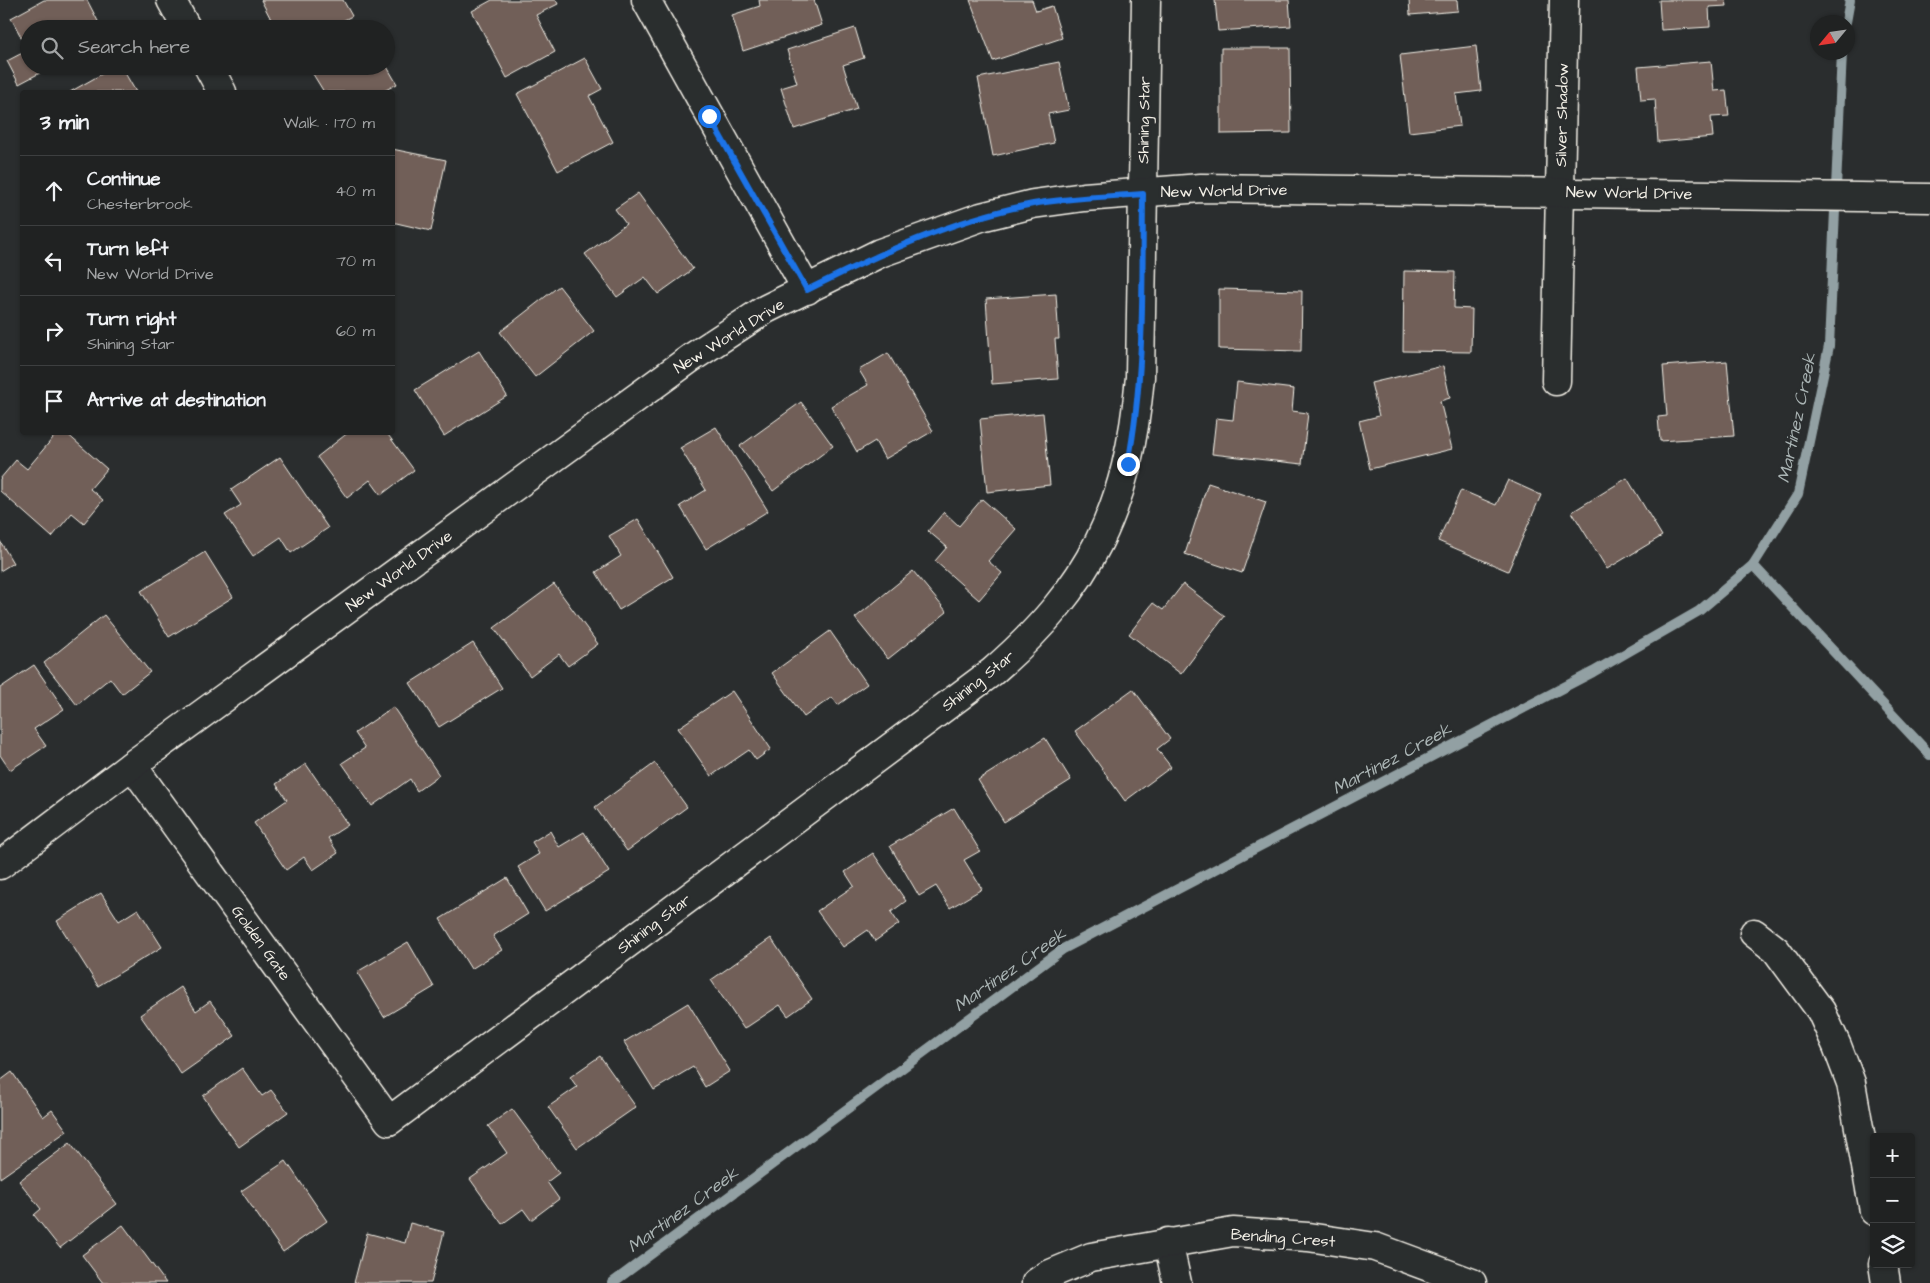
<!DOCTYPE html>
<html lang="en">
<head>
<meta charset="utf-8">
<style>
	body { margin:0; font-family:"Architects Daughter",sans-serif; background:#2d2f2f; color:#f1f3f6 }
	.controls { position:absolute; right:15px; bottom:15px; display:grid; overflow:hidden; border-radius:5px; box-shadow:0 1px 4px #0004 }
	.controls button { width:45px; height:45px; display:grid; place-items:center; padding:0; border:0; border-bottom:1px solid #3d3f40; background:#202222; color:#f1f3f6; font:25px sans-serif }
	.compass { position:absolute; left:1810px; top:15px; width:45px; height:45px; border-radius:50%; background:#202222; box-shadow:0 1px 4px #0004; rotate:241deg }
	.stop { position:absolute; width:15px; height:15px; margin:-11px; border:4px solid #1a73e8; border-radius:50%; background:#fff }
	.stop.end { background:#1a73e8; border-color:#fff; box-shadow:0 1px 5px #0008 }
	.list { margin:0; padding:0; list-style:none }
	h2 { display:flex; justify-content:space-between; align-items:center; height:65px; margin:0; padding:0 20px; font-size:21px }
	h2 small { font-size:16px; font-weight:400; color:#a2a4a5 }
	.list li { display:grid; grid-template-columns:32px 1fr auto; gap:15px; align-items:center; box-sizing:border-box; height:70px; padding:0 20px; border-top:1px solid #3d3f40 }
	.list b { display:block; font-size:19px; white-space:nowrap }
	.list p { margin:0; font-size:16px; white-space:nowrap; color:#a2a4a5 }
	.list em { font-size:16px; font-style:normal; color:#a2a4a5 }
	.icon { flex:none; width:28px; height:28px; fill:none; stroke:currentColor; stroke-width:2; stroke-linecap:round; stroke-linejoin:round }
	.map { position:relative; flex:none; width:1930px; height:1283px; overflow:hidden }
	.search { position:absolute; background:#202222; box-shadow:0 1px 4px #0004; left:20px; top:20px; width:375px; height:55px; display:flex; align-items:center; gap:12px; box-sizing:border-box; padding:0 18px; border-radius:28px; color:#a2a4a5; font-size:19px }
	.panel { position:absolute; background:#202222; box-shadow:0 1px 4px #0004; left:20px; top:90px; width:375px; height:345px; border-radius:5px }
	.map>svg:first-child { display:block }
</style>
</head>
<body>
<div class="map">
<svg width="1930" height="1283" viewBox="0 0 1930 1283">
	<rect width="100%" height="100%" fill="#2a2d2e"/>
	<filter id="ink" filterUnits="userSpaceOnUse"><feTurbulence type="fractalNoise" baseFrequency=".02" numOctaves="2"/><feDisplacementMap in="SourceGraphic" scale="10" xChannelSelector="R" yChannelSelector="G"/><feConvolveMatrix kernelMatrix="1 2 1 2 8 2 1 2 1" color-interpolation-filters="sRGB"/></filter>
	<g filter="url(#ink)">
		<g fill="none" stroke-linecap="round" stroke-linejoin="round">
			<g stroke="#92a0a3" stroke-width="10">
				<polyline points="1846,22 1850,0"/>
				<polyline points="1753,565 1930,755"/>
				<polyline points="612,1283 1063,949 1593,672 1699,611 1753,565 1798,494 1829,346 1842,52"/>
			</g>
		</g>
		<g fill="#715f59" stroke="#f4f1e8">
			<polygon points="44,0 87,0 102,29 29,29 29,66 53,66 19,84 7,61 28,50 11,18"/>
			<polygon points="261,0 343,0 352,16 327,29 276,29"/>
			<polygon points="492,0 556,0 558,4 536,15 555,52 507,78 472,11"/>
			<polygon points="759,0 814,0 822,25 743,51 732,15 760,6"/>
			<polygon points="970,0 1032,0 1036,11 1052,6 1062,38 993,61"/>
			<polygon points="1215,0 1289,0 1291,26 1218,31"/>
			<polygon points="1409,0 1457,0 1458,11 1410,15"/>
			<polygon points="1659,0 1726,0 1727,6 1709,7 1710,27 1661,30"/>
			<polygon points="855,28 864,58 843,65 857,109 794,129 781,88 797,83 787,50"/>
			<polygon points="1476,46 1481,91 1456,94 1460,126 1409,132 1400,55"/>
			<polygon points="1221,48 1290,48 1291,133 1221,134"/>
			<polygon points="585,58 602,89 589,96 613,142 558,171 517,94"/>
			<polygon points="1711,61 1714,91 1726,90 1729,116 1711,117 1713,137 1658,142 1655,99 1641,100 1638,67"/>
			<polygon points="1059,62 1069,110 1048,114 1054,143 993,156 978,78"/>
			<polygon points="386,65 397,84 382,92 324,92 308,66"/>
			<polygon points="116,66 121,66 136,92 70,92"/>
			<polygon points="392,149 446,160 431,231 392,222"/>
			<polygon points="638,193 693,269 658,294 645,277 617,297 585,254 626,224 615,209"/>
			<polygon points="1404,271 1455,272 1454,308 1472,309 1471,352 1403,351"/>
			<polygon points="559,286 594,331 535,377 500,332"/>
			<polygon points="1219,289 1302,291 1301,351 1219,349"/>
			<polygon points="1056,294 1059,339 1055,339 1058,379 992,384 986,299"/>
			<polygon points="479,351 507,396 444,436 415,390"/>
			<polygon points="888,353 933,431 885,459 875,441 857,452 831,406 868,385 859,370"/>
			<polygon points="1727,361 1734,436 1660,441 1658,417 1667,416 1663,366"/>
			<polygon points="1443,366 1450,398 1440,401 1452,449 1370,469 1359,421 1379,416 1371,383"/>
			<polygon points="1237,382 1294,389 1292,411 1308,413 1302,464 1212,454 1216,418 1233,420"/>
			<polygon points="801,402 833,446 773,491 740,446"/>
			<polygon points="1043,413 1050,485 987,492 980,419"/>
			<polygon points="716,427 768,511 706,549 680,506 706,490 680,448"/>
			<polygon points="58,432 65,432 107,469 90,489 103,500 84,523 72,513 52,537 0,491 0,479 16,460 27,469"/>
			<polygon points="349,432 386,432 414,470 381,495 370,480 347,498 317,457"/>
			<polygon points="280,457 328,528 291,553 281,537 253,556 225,515 241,505 231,490"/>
			<polygon points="1627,478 1662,536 1607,569 1572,512"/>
			<polygon points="1508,480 1541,495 1508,571 1438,541 1461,490 1496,505"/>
			<polygon points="1208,483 1266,502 1242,573 1185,554"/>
			<polygon points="982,499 1016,529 988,561 1002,573 979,600 935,561 947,547 928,531 944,512 959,526"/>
			<polygon points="638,519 673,577 619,610 596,572 621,556 609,536"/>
			<polygon points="0,541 13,563 0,571"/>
			<polygon points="205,552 233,597 169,637 141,591"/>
			<polygon points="913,571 947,612 888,659 855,618"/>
			<polygon points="554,584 598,644 568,666 559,654 530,676 494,628"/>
			<polygon points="1183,584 1225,616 1181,674 1129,634 1153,603 1163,610"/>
			<polygon points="104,615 150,672 122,694 110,678 77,705 44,663"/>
			<polygon points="830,631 867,684 838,705 832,697 804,717 772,673"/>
			<polygon points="473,643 502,688 439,727 410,683"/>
			<polygon points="34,665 64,709 34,729 46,746 10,770 0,755 0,688"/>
			<polygon points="1133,689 1170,739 1157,749 1171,767 1125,801 1075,731"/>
			<polygon points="732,691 771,749 756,760 749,750 711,776 678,728"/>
			<polygon points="393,707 439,775 417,791 410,779 372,806 342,763 365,748 355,733"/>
			<polygon points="1045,738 1071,780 1004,822 978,780"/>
			<polygon points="655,763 687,807 627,851 595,807"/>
			<polygon points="306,764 348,825 328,838 338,853 313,870 304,857 286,870 254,823 287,800 276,784"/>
			<polygon points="954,808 980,851 964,860 982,889 950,908 936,886 919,896 890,846"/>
			<polygon points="550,831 559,847 584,832 609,872 545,911 518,867 539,854 532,842"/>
			<polygon points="873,853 906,901 891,912 899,924 875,941 868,930 843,947 817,911 854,886 845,872"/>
			<polygon points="507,878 528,914 493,936 502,950 471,969 440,919"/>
			<polygon points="101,893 119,921 138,909 162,947 98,986 57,921"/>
			<polygon points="771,938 812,999 788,1016 780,1005 744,1029 711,980"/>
			<polygon points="408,942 434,987 384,1017 357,972"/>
			<polygon points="181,987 196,1011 210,1001 235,1036 181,1074 140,1015"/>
			<polygon points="688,1003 730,1071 705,1087 693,1067 654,1090 624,1042"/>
			<polygon points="600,1056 636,1107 577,1148 548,1107 577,1087 570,1077"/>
			<polygon points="242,1068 262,1096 271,1090 288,1112 239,1147 203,1096"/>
			<polygon points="12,1072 43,1117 52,1110 67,1131 0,1178 0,1081"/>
			<polygon points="512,1109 559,1173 547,1182 559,1199 531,1220 523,1209 502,1224 470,1179 507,1153 488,1126"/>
			<polygon points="70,1143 117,1204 60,1248 34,1215 41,1209 19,1181"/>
			<polygon points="286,1161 327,1221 283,1252 241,1191"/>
			<polygon points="410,1223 444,1232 431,1283 354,1283 367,1233 405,1243"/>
			<polygon points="123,1225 166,1283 103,1283 82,1255"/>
		</g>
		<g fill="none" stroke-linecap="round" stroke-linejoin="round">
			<defs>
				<g id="minor">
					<polyline points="171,0 187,29"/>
					<polyline points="646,0 807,290"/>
					<polyline points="208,66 222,92"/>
					<polyline points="1556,381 1564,0"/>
					<path d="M132 765 389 1121 992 672C1092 585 1128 509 1140 377L1146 0"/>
					<polyline points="0,865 132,765 691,358 766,309 880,253 981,217 1033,204 1084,197 1201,188 1930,198"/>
					<polyline points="1754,933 1776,950 1821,1011 1837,1046 1851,1083 1874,1211"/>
					<polyline points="1168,1242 1177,1283"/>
					<polyline points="1883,1264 1886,1283"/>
					<polyline points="1036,1283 1048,1275 1091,1257 1233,1232 1308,1237 1375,1247 1472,1283"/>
				</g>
			</defs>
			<use href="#minor" stroke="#f4f1e8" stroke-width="31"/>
			<use href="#minor" stroke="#2a2d2e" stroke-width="28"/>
		</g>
	</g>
	<g fill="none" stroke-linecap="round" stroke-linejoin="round" filter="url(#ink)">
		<path stroke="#1a73e8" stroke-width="6" d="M709 116 807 290C879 254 954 219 1033 204 1069 197 1106 197 1143 194 1142 284 1145 375 1128 464"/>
	</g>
	<g text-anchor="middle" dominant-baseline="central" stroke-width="5" stroke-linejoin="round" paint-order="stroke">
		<g font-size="16" fill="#f4f1e8" stroke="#2a2d2e">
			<text transform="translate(1562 115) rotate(-89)">Silver Shadow</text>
			<text transform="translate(1144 120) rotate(-89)">Shining Star</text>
			<text transform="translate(1224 191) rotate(-1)">New World Drive</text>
			<text transform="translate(1629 193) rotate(1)">New World Drive</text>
			<text transform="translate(729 336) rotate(-32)">New World Drive</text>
			<text transform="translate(399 571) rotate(-36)">New World Drive</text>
			<text transform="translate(978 681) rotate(-38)">Shining Star</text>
			<text transform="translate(654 924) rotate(-37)">Shining Star</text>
			<text transform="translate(261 943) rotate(54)">Golden Gate</text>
			<text transform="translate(1283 1238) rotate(4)">Bending Crest</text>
		</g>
		<g font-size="18" font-style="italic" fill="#aab4b4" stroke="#2a2d2e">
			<text transform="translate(1797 418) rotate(-78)">Martinez Creek</text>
			<text transform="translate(1392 759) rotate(-28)">Martinez Creek</text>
			<text transform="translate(1010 970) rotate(-35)">Martinez Creek</text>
			<text transform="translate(683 1210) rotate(-36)">Martinez Creek</text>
		</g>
	</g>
</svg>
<div class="controls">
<button>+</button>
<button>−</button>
<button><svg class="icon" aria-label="layers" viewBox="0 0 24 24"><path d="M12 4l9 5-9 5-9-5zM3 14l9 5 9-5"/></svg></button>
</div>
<svg class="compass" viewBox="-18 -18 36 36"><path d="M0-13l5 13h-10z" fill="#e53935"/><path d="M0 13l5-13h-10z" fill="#a2a4a5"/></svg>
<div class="stop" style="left:709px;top:116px"></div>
<div class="stop end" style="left:1128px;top:464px"></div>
<div class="search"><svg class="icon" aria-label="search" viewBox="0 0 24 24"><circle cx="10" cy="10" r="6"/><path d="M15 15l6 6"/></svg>Search here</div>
<section class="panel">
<h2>3 min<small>Walk · 170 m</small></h2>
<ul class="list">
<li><svg class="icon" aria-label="ahead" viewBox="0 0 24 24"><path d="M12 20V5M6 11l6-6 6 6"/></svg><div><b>Continue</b><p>Chesterbrook</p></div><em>40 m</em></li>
<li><svg class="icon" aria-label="left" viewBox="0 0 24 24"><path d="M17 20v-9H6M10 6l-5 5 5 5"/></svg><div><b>Turn left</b><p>New World Drive</p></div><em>70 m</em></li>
<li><svg class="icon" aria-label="right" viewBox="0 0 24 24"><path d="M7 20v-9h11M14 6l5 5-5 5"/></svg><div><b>Turn right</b><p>Shining Star</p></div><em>60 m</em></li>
<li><svg class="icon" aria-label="arrive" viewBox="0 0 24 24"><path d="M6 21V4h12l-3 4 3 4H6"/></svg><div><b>Arrive at destination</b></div></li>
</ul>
</section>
</div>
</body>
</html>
